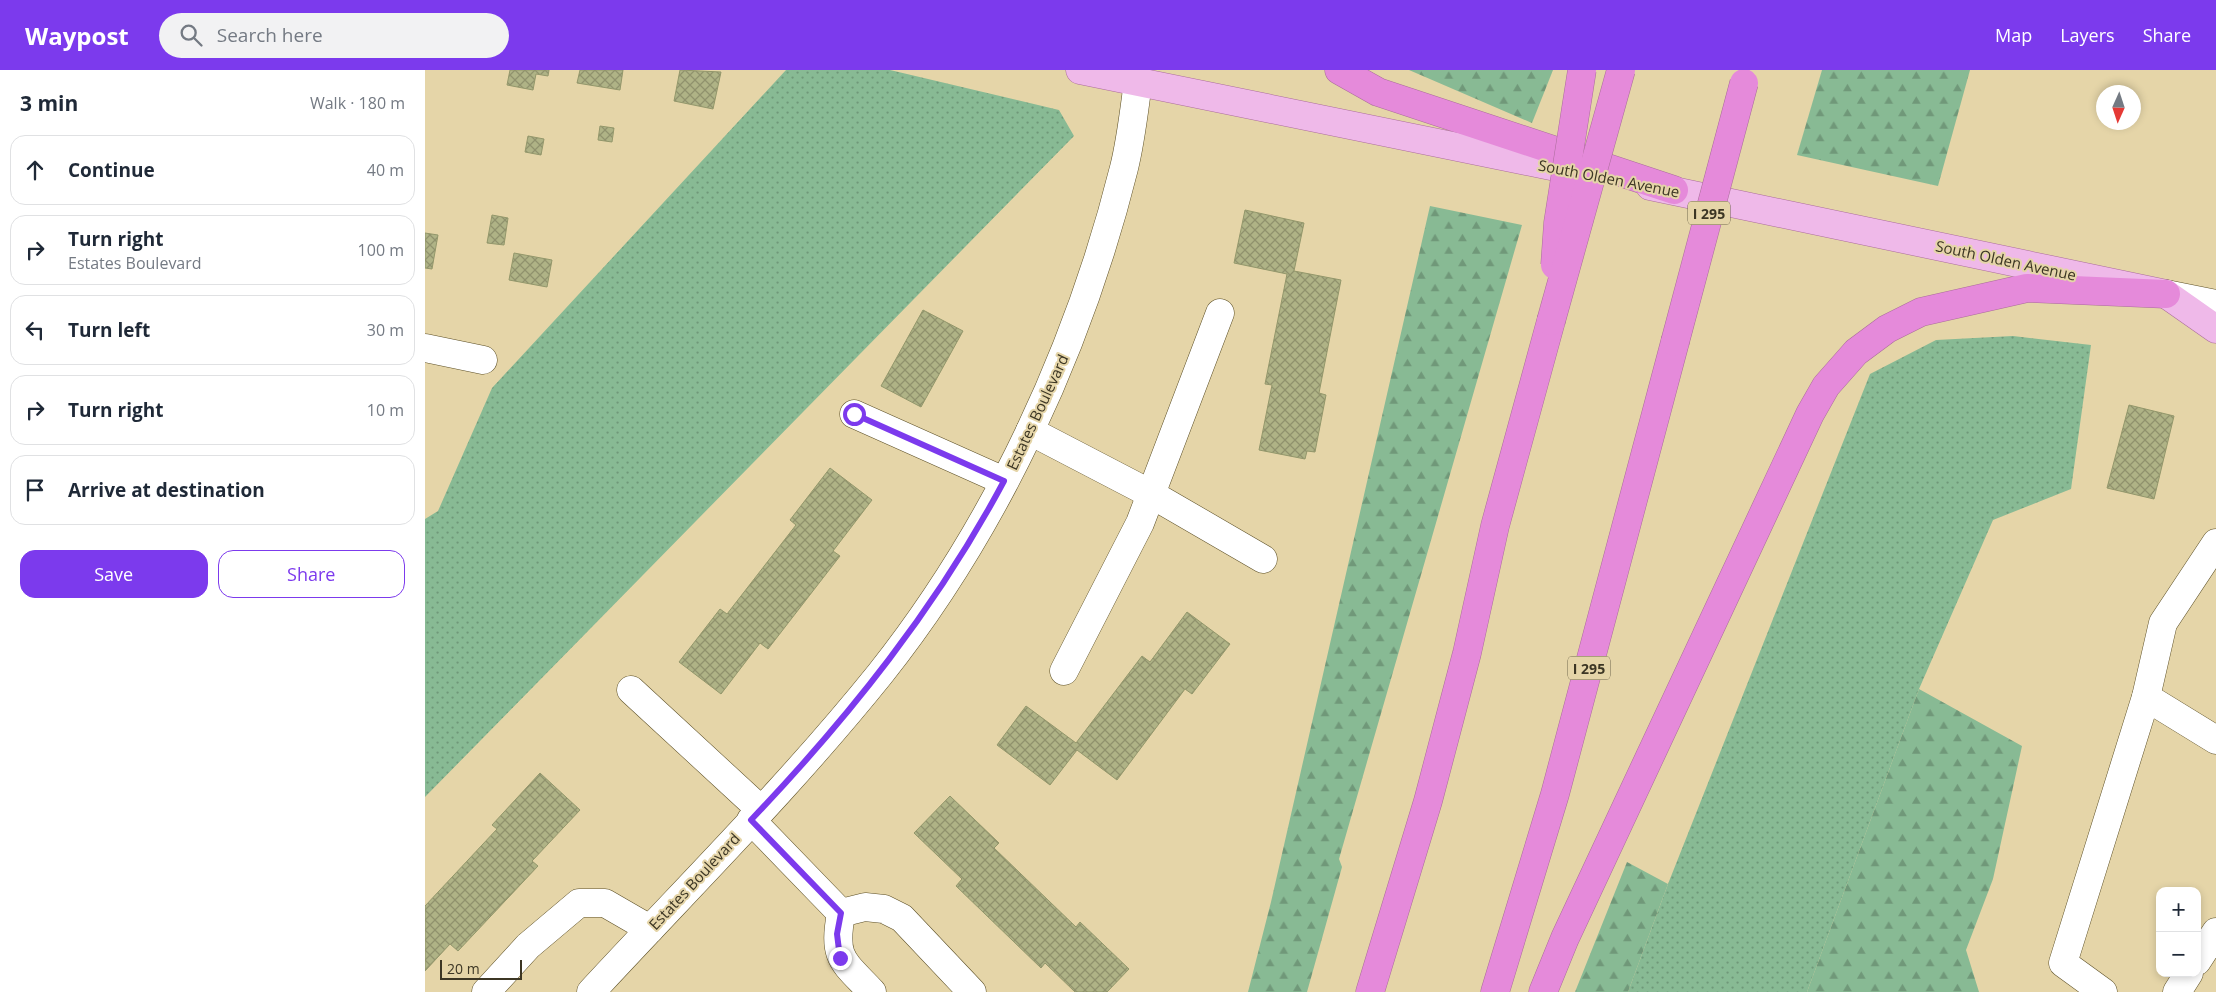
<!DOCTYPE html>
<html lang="en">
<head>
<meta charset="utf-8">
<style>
	body { margin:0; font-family:"Open Sans",sans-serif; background:#f2f2f3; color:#1f2937 }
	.controls { position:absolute; right:15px; bottom:15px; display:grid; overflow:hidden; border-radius:10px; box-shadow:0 2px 8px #0003 }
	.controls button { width:45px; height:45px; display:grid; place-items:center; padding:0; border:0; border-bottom:1px solid #e0e1e3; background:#fff; color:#1f2937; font:25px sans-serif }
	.compass { position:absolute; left:1671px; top:15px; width:45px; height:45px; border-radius:50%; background:#fff; box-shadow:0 2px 8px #0003; rotate:183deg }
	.scale { position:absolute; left:15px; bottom:12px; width:82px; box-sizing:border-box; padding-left:5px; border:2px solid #3c3624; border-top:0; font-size:14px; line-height:18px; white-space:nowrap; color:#3c3624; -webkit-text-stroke:4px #e5d5a8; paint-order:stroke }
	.stop { position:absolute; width:15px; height:15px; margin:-11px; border:4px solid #7c3aed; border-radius:50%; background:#fff }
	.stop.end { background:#7c3aed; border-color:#fff; box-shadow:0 1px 5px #0008 }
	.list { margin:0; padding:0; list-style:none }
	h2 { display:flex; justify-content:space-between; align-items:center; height:65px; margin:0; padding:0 20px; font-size:21px }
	h2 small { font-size:16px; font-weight:400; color:#747a83 }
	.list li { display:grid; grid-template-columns:32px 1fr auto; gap:15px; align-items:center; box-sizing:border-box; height:70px; margin:0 10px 10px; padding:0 10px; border:1px solid #e0e1e3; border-radius:15px }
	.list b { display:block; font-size:19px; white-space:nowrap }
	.list p { margin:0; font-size:16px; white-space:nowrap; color:#747a83 }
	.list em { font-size:16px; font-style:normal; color:#747a83 }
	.actions { display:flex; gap:10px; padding:15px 20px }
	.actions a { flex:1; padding:11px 0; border:1px solid #7c3aed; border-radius:15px; text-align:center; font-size:18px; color:#7c3aed }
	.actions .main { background:#7c3aed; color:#fff }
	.icon { flex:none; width:28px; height:28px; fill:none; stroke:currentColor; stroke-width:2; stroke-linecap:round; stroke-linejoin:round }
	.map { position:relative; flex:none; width:1791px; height:922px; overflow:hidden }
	header { display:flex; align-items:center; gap:30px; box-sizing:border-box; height:70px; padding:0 25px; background:#7c3aed; color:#fff }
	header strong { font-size:24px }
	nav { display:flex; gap:28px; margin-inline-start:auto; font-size:18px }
	.search { width:350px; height:45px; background:#f2f2f3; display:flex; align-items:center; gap:12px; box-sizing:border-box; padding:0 18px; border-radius:28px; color:#747a83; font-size:19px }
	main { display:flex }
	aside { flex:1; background:#fff }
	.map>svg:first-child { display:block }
</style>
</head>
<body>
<header>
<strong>Waypost</strong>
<div class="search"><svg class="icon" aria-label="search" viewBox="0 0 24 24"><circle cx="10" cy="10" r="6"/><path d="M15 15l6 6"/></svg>Search here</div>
<nav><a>Map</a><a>Layers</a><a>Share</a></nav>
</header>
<main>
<aside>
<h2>3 min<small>Walk · 180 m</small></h2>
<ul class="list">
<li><svg class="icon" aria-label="ahead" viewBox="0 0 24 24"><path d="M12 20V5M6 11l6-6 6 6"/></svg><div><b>Continue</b></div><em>40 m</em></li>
<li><svg class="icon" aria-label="right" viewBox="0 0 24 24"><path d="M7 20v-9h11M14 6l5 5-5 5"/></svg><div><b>Turn right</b><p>Estates Boulevard</p></div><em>100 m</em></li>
<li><svg class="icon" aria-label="left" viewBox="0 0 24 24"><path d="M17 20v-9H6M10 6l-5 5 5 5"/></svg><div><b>Turn left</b></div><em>30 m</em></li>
<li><svg class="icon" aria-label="right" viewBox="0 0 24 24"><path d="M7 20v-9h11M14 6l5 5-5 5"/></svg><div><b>Turn right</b></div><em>10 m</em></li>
<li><svg class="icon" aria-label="arrive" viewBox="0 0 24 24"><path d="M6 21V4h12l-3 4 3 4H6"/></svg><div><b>Arrive at destination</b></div></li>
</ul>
<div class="actions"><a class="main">Save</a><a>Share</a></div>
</aside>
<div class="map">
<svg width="1791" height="922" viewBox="0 0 1791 922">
	<defs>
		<pattern id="grass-dots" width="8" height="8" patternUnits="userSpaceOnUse" patternTransform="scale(1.25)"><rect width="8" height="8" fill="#88ba94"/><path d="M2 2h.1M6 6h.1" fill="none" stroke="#709879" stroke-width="1.8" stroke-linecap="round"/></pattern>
		<pattern id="forest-firs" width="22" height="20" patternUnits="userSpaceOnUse" patternTransform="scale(1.25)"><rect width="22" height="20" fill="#88ba94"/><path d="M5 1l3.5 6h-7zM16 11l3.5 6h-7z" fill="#709879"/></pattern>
		<pattern id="building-cross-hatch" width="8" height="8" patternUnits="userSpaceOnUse" patternTransform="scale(1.25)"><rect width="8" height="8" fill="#afb386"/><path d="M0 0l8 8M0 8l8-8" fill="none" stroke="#90926d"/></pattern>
	</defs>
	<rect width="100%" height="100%" fill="#e5d5a8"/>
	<g fill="url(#grass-dots)">
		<polygon points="361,0 465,0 634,40 649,66 0,727 0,449 13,441 67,318"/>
		<polygon points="1588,266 1666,275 1646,419 1568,450 1494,619 1382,922 1203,922 1243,814 1445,304 1511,270"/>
	</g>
	<g fill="url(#forest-firs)">
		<polygon points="984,0 1128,0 1107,53"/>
		<polygon points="1397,0 1545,0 1513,116 1372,85"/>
		<polygon points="1005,136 1097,155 914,789 917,797 882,922 823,922 846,832"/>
		<polygon points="1494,619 1597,676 1568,809 1541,880 1554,922 1382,922"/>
		<polygon points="1202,792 1243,814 1203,922 1150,922"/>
	</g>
	<g fill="url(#building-cross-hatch)" stroke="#93976b">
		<polygon points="85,0 124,0 123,6 111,4 108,20 82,15"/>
		<polygon points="155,0 198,0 195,20 152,13"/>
		<polygon points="255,0 296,2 288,39 249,31"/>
		<polygon points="175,56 189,58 187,72 173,70"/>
		<polygon points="103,66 119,69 116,85 100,82"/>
		<polygon points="820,140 879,153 869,201 916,210 894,323 901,325 890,382 882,381 880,389 834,380 847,315 840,314 862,204 809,193"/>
		<polygon points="67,145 83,148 79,175 62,173"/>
		<polygon points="0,163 13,165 7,199 0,198"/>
		<polygon points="89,183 127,190 122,217 84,210"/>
		<polygon points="498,240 538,261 496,337 456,316"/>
		<polygon points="1704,335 1749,346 1729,429 1682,418"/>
		<polygon points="405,398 447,430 408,481 415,486 343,579 335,573 296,624 254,592 295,539 302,544 371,455 365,450"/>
		<polygon points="762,542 805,574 767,624 760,619 692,710 652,680 625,715 572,675 601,636 651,673 717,586 725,592"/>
		<polygon points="115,703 155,740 107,791 113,796 33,881 25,874 0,901 0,836 72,759 67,755"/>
		<polygon points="525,726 574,773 569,778 651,857 655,852 704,899 682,922 650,922 620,893 616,898 531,816 537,809 489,763"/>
	</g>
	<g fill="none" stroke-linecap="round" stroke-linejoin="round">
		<defs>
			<g id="minor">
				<polyline points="1741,224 1791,234"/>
				<polyline points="0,278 58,290"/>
				<polyline points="429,344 579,411"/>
				<polyline points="605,361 726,424 838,489"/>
				<polyline points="639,601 715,453 795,243"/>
				<polyline points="206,620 336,740"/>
				<polyline points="1721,627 1791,670"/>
				<polyline points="326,750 416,843"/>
				<polyline points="416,843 440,837 459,839 477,848 547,922"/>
				<path d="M416 843C408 889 417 890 447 922"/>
				<polyline points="1772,891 1791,862"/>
				<polyline points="61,922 103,876 154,833 180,833 225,859"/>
				<path d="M166 922C263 817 365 716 455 604 571 458 654 278 699 98 706 70 709 41 713 12"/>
				<polyline points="1678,922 1638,893 1721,627 1738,553 1791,473"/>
				<polyline points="1752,922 1764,903"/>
			</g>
			<g id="major">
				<polyline points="655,0 1165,104"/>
				<polyline points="1225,116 1741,224 1791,259"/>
			</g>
			<g id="highway">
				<polyline points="914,0 953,22 1249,120"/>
				<polyline points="945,922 1003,731 1042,583 1070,456 1126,251"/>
				<polyline points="1070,922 1130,724 1250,272"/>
				<polyline points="1118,922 1140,868 1385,344 1401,316 1431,282 1462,259 1496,242 1602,218 1741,224"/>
			</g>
		</defs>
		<use href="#minor" stroke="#5c4f26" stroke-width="29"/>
		<use href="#major" stroke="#aa6d9a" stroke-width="29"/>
		<use href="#highway" stroke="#aa6d9a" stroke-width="29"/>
		<use href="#minor" stroke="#fff" stroke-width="28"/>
		<use href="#major" stroke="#efb9e9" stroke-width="28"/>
		<use href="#highway" stroke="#e58ada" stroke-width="28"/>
		<defs>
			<g id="highway-bridge">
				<polyline points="1130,195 1133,153 1157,0"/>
				<polyline points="1126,251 1196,0"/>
				<polyline points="1250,272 1319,13"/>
			</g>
		</defs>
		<use href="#highway-bridge" stroke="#aa6d9a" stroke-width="29" stroke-linecap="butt"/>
		<use href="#highway-bridge" stroke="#e58ada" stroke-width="28"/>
	</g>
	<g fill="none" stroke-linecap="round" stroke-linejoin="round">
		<path stroke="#7c3aed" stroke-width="6" d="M415 888 412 864 416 843 326 750C424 647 512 537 579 411L429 344"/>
	</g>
	<g text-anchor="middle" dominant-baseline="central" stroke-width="4" stroke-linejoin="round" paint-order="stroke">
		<g fill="#e5d5a8" stroke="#6f664c" stroke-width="1">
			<rect x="1263" y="131.5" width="42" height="23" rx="4"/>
			<rect x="1143" y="586.5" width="42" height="23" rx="4"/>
		</g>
		<g font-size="14" font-weight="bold" fill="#3c3624">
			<text x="1284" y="143">I 295</text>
			<text x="1164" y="598">I 295</text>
		</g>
		<g font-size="15" fill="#3c3624" stroke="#e5d5a8">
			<text transform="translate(1184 108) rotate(11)">South Olden Avenue</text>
			<text transform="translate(1581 190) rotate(12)">South Olden Avenue</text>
			<text transform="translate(612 342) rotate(-65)">Estates Boulevard</text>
			<text transform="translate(269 811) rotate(-47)">Estates Boulevard</text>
		</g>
	</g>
</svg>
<div class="controls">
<button>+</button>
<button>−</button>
</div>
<svg class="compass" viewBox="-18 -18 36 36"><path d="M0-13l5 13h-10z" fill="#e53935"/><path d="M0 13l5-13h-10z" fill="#747a83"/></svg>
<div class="scale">20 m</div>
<div class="stop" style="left:429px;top:344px"></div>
<div class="stop end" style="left:415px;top:888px"></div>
</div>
</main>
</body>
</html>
